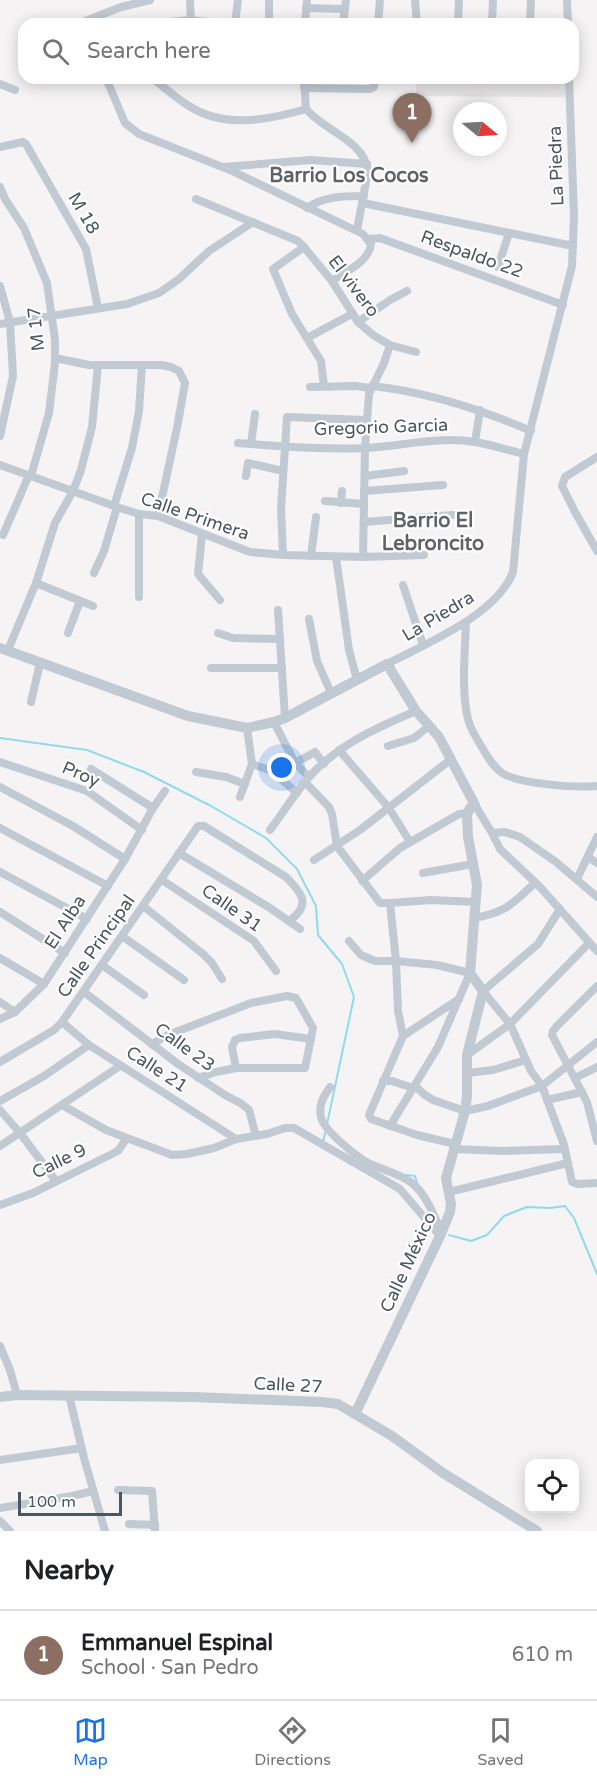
<!DOCTYPE html>
<html lang="en">
<head>
<meta charset="utf-8">
<style>
	body { margin:0; font-family:"Varela Round",sans-serif; background:#f6f6f6; color:#202124 }
	.controls { position:absolute; right:18px; bottom:18px; display:grid; overflow:hidden; border-radius:12px; box-shadow:0 3px 15px #0003 }
	.controls button { width:54px; height:54px; display:grid; place-items:center; padding:0; border:0; border-bottom:2px solid #e0e0e0; background:#fff; color:#202124; font:30px sans-serif }
	.compass { position:absolute; left:453px; top:102px; width:54px; height:54px; border-radius:50%; background:#fff; box-shadow:0 3px 15px #0003; rotate:108deg }
	.scale { position:absolute; left:18px; bottom:15px; width:104px; box-sizing:border-box; padding-left:6px; border:3px solid #4a5661; border-top:0; font-size:16px; line-height:21px; white-space:nowrap; color:#4a5661; -webkit-text-stroke:4px #fff; paint-order:stroke }
	.you { position:absolute; left:282px; top:768px; width:21px; height:21px; margin:-15px; border:4px solid #fff; border-radius:50%; background:#1a73e8; box-shadow:0 0 0 9px #1a73e833 }
	.badge { display:grid; place-items:center; width:39px; height:39px; border-radius:50%; background:#1a73e8; color:#fff; font-size:20px; font-weight:700 }
	.pin { position:absolute; translate:-50% -50px; filter:drop-shadow(0 2px 3px #0008) }
	.pin::after { content:''; position:absolute; top:32px; width:21px; height:18px; background:inherit; clip-path:polygon(0 0,100% 0,50% 100%) }
	.list { margin:0; padding:0; list-style:none }
	h2 { display:flex; justify-content:space-between; align-items:center; height:78px; margin:0; padding:0 24px; font-size:26px }
	h2 small { font-size:20px; font-weight:400; color:#757577 }
	.list li { display:grid; grid-template-columns:39px 1fr auto; gap:18px; align-items:center; box-sizing:border-box; height:90px; padding:0 24px; border-top:2px solid #e0e0e0 }
	.list b { display:block; font-size:22px; white-space:nowrap }
	.list p { margin:0; font-size:20px; white-space:nowrap; color:#757577 }
	.list em { font-size:20px; font-style:normal; color:#757577 }
	.icon { flex:none; width:33px; height:33px; fill:none; stroke:currentColor; stroke-width:2; stroke-linecap:round; stroke-linejoin:round }
	.map { position:relative; flex:none; width:597px; height:1531px; overflow:hidden }
	.search { position:absolute; background:#fff; box-shadow:0 3px 15px #0003; left:18px; right:18px; top:18px; height:66px; display:flex; align-items:center; gap:15px; box-sizing:border-box; padding:0 21px; border-radius:18px; color:#757577; font-size:22px }
	.sheet { height:168px; background:#fff }
	nav { display:flex; justify-content:space-around; align-items:center; box-sizing:border-box; height:84px; border-top:2px solid #e0e0e0; background:#fff; font-size:16px; color:#757577 }
	nav a { display:grid; justify-items:center; gap:3px }
	nav .on { color:#1a73e8 }
	.map>svg:first-child { display:block }
</style>
</head>
<body>
<div class="map">
<svg width="597" height="1531" viewBox="0 0 597 1531">
	<rect width="100%" height="100%" fill="#f5f3f3"/>
	<polygon fill="#e6e4e5" points="416,78 566,78 565,97 416,96"/>
	<g fill="none" stroke-linecap="round" stroke-linejoin="round">
		<g stroke="#90daee" stroke-width="2">
			<polyline points="0,738 87,750 144,772 211,806 266,838 297,869 316,906 318,935 342,964 354,997 327,1124"/>
			<polyline points="323,1142 326,1130"/>
			<polyline points="407,1175 415,1176 417,1183"/>
			<polyline points="449,1235 471,1241 487,1235 504,1216 527,1207 550,1208 565,1206 574,1218 597,1274"/>
		</g>
		<g stroke="#c1cad2" stroke-width="8">
			<polyline points="190,0 191,24"/>
			<polyline points="415,0 417,24"/>
			<polyline points="567,0 568,24"/>
			<polyline points="306,8 344,9"/>
			<polyline points="78,24 121,7 150,0"/>
			<polyline points="151,24 189,20 228,24"/>
			<polyline points="235,24 238,0"/>
			<polyline points="269,24 269,0"/>
			<polyline points="305,24 307,0"/>
			<polyline points="343,24 346,0"/>
			<polyline points="378,24 380,0"/>
			<polyline points="458,24 459,0"/>
			<polyline points="492,24 493,0"/>
			<polyline points="530,24 531,0"/>
			<path d="M106 78 125 123 139 134 230 170 363 234 371 244C369 262 345 272 332 281"/>
			<path d="M152 78C164 87 176 98 189 106 225 129 268 120 306 109"/>
			<path d="M304 78 306 109C324 131 364 140 368 171L357 230"/>
			<polyline points="0,84 15,90"/>
			<polyline points="304,88 370,89 374,87 376,78"/>
			<polyline points="0,147 23,142 26,144 86,249 98,308"/>
			<polyline points="224,167 311,160 367,164"/>
			<polyline points="0,187 5,199 24,228 47,283 55,340 55,363 49,413 31,476"/>
			<polyline points="196,199 298,241 304,247 332,281 358,322 373,335 390,345 384,363 369,394 365,448 363,557"/>
			<polyline points="363,203 573,246"/>
			<path d="M307 208C324 196 345 196 364 196"/>
			<polyline points="369,239 380,238 563,305"/>
			<polyline points="304,247 273,269 292,314 321,361 324,386"/>
			<polyline points="498,267 509,233"/>
			<polyline points="0,286 10,322 13,376 0,436"/>
			<polyline points="358,322 390,300 407,291"/>
			<polyline points="0,324 127,304 159,293 179,279 209,251 253,222"/>
			<polyline points="307,338 352,314"/>
			<polyline points="390,345 416,352"/>
			<polyline points="55,358 89,365 161,365 171,367 179,371 185,383 177,428 158,516"/>
			<path d="M372 386C427 392 480 409 531 431"/>
			<polyline points="310,387 355,386 371,388"/>
			<polyline points="475,442 480,410"/>
			<path d="M238 443C279 446 324 450 366 448 402 446 439 436 475 442 492 445 508 450 524 454"/>
			<polyline points="251,444 255,414"/>
			<polyline points="597,457 565,477 562,486 575,512 597,551"/>
			<polyline points="0,465 117,507 139,514 158,516 250,552 283,555 363,557 424,555"/>
			<polyline points="246,476 248,463 283,471"/>
			<polyline points="365,476 404,471"/>
			<polyline points="364,491 443,485"/>
			<polyline points="325,501 364,504"/>
			<polyline points="341,503 342,491"/>
			<polyline points="114,506 132,448 139,411 142,365"/>
			<polyline points="364,522 453,515"/>
			<polyline points="202,534 198,574 220,600"/>
			<polyline points="3,535 29,475"/>
			<polyline points="283,555 281,509 287,417 366,420"/>
			<polyline points="311,556 316,517"/>
			<polyline points="336,557 349,650 357,680"/>
			<polyline points="94,573 104,551 117,507"/>
			<polyline points="36,583 93,606"/>
			<polyline points="403,585 423,645"/>
			<polyline points="139,597 139,514"/>
			<polyline points="278,610 285,718"/>
			<polyline points="309,619 317,661 331,693"/>
			<path d="M466 622C465 651 461 691 468 719 470 728 475 736 480 744 486 754 492 766 502 773 519 784 576 788 597 786"/>
			<polyline points="68,633 80,601"/>
			<polyline points="218,633 233,638 280,639"/>
			<polyline points="8,650 36,583 55,523 73,491 81,470 92,427 98,365"/>
			<path d="M387 664C425 644 497 615 513 572L524 454 572 266 574 216 569 78"/>
			<polyline points="211,668 282,668"/>
			<polyline points="31,702 40,663"/>
			<polyline points="274,722 295,763 309,777"/>
			<polyline points="388,746 414,738 429,726"/>
			<polyline points="339,750 389,808 410,842"/>
			<polyline points="0,762 87,791 142,830"/>
			<polyline points="252,764 272,771 297,793"/>
			<polyline points="91,769 153,808"/>
			<polyline points="272,771 295,763 315,752 324,764"/>
			<polyline points="196,772 226,777 245,784"/>
			<polyline points="305,782 329,807 332,814 337,846 380,903 390,903 396,961 398,1011 403,1036"/>
			<polyline points="0,787 73,826 125,859"/>
			<polyline points="240,797 252,764 247,728"/>
			<polyline points="475,805 492,833 500,849 540,887 597,951"/>
			<polyline points="0,828 108,886"/>
			<path d="M270 830C283 813 295 793 309 777 339 744 376 728 416 711"/>
			<polyline points="492,833 505,832 520,837 556,862 597,897"/>
			<polyline points="179,853 270,908 300,929"/>
			<polyline points="588,857 597,863"/>
			<polyline points="314,860 360,830 450,760"/>
			<polyline points="0,872 87,919"/>
			<polyline points="423,873 473,864"/>
			<polyline points="577,879 597,837"/>
			<polyline points="162,880 254,941 276,971"/>
			<polyline points="362,881 400,848 459,814 467,813"/>
			<polyline points="390,903 431,900 476,902"/>
			<polyline points="143,906 203,954 212,963 222,979"/>
			<polyline points="560,909 538,944 483,991 510,1024 531,1071 542,1086 564,1145 572,1182 578,1184 597,1183"/>
			<polyline points="0,912 65,953"/>
			<path d="M474 918C507 912 512 904 535 883"/>
			<polyline points="122,936 184,980"/>
			<polyline points="349,941 361,955 375,961 396,961 437,965 470,973 438,1047 390,1126"/>
			<polyline points="0,958 44,984"/>
			<polyline points="102,965 144,995"/>
			<polyline points="597,986 557,1026 553,1031 552,1035 587,1102 597,1141"/>
			<polyline points="84,992 178,1064 225,1095 242,1104 249,1110 256,1136"/>
			<polyline points="0,1002 15,1012"/>
			<polyline points="0,1019 15,1012 44,984 125,859 153,808 165,791"/>
			<polyline points="62,1022 89,1045 236,1139"/>
			<polyline points="152,1044 168,1035 251,1003 287,996 296,998 313,1028 305,1068 236,1068 216,1072 198,1078"/>
			<polyline points="467,1055 510,1024 589,943"/>
			<path d="M0 1062 54 1030 62 1022 198 826H204L286 877C302 893 312 905 289 921"/>
			<polyline points="236,1068 232,1047 235,1040 240,1038 275,1034 311,1039"/>
			<polyline points="467,1073 493,1070 526,1060"/>
			<polyline points="575,1078 597,1067"/>
			<polyline points="383,1081 392,1081 413,1088"/>
			<polyline points="415,1086 425,1095 433,1100 465,1111 488,1106 542,1086 597,1042"/>
			<path d="M330 1087C324 1096 318 1105 321 1117 324 1131 357 1157 370 1164 384 1170 400 1174 412 1183 426 1194 433 1214 441 1230"/>
			<polyline points="547,1100 582,1092"/>
			<polyline points="0,1101 44,1076 89,1045"/>
			<polyline points="62,1105 106,1130 172,1155 187,1154 214,1148 236,1139 267,1134 285,1128 294,1128 400,1189 440,1236"/>
			<polyline points="0,1110 20,1133 56,1181"/>
			<polyline points="455,1144 417,1135 371,1119 369,1115 403,1036 459,999"/>
			<polyline points="0,1146 120,1066"/>
			<polyline points="453,1149 503,1151 565,1149"/>
			<polyline points="449,1192 568,1163"/>
			<polyline points="0,1205 33,1193 118,1151 127,1138"/>
			<polyline points="0,1346 10,1370 17,1395"/>
			<polyline points="69,1395 84,1458 105,1531"/>
			<polyline points="0,1460 82,1448"/>
			<polyline points="118,1490 152,1491 155,1531"/>
			<polyline points="0,1508 72,1496 93,1491"/>
			<polyline points="0,1521 10,1531"/>
			<polyline points="129,1524 155,1525"/>
		</g>
		<g stroke="#c1cad2" stroke-width="10">
			<polyline points="0,648 188,716 247,728 274,722 285,718 387,664 416,711 439,737 475,805 470,808 467,815 468,837 477,885 470,973 483,991 467,1055 467,1096 465,1111 446,1178 451,1204 450,1212 440,1236 355,1414"/>
			<polyline points="0,1397 17,1395 193,1397 322,1402 338,1404 355,1414 392,1436 443,1473 537,1531"/>
		</g>
	</g>
	<g text-anchor="middle" dominant-baseline="central" stroke-width="4.5" stroke-linejoin="round" paint-order="stroke">
		<g font-size="18" fill="#4a5661" stroke="#fff">
			<text transform="translate(556 166) rotate(-92)">La Piedra</text>
			<text transform="translate(84 213) rotate(60)">M 18</text>
			<text transform="translate(472 254) rotate(20)">Respaldo 22</text>
			<text transform="translate(354 286) rotate(53)">El vivero</text>
			<text transform="translate(36 329) rotate(-96)">M 17</text>
			<text transform="translate(381 427) rotate(-2)">Gregorio Garcia</text>
			<text transform="translate(195 516) rotate(19)">Calle Primera</text>
			<text transform="translate(438 616) rotate(-31)">La Piedra</text>
			<text transform="translate(81 774) rotate(23)">Proy</text>
			<text transform="translate(232 908) rotate(35)">Calle 31</text>
			<text transform="translate(65 922) rotate(-57)">El Alba</text>
			<text transform="translate(96 946) rotate(-55)">Calle Principal</text>
			<text transform="translate(185 1047) rotate(36)">Calle 23</text>
			<text transform="translate(157 1069) rotate(33)">Calle 21</text>
			<text transform="translate(59 1161) rotate(-26)">Calle 9</text>
			<text transform="translate(408 1262) rotate(-65)">Calle México</text>
			<text transform="translate(288 1385) rotate(3)">Calle 27</text>
		</g>
		<g font-size="20" font-weight="bold" fill="#5f6368" stroke="#fff">
			<text x="349" y="176">Barrio Los Cocos</text>
			<text x="433" y="521">Barrio El<tspan x="433" dy="23">Lebroncito</tspan></text>
		</g>
	</g>
</svg>
<div class="controls">
<button><svg class="icon" aria-label="locate" viewBox="0 0 24 24"><circle cx="12" cy="12" r="6"/><path d="M12 2v4M12 18v4M2 12h4M18 12h4"/></svg></button>
</div>
<svg class="compass" viewBox="-18 -18 36 36"><path d="M0-13l5 13h-10z" fill="#e53935"/><path d="M0 13l5-13h-10z" fill="#757577"/></svg>
<div class="scale">100 m</div>
<div class="you"></div>
<div class="pin badge" style="left:412px;top:143px;background:#8d6e63">1</div>
<div class="search"><svg class="icon" aria-label="search" viewBox="0 0 24 24"><circle cx="10" cy="10" r="6"/><path d="M15 15l6 6"/></svg>Search here</div>
</div>
<section class="sheet">
<h2>Nearby<small></small></h2>
<ul class="list">
<li><span class="badge" style="background:#8d6e63">1</span><div><b>Emmanuel Espinal</b><p>School · San Pedro</p></div><em>610 m</em></li>
</ul>
</section>
<nav>
<a class="on"><svg class="icon" aria-label="map" viewBox="0 0 24 24"><path d="M3 6l6-2 6 2 6-2v14l-6 2-6-2-6 2zM9 4v14M15 6v14"/></svg>Map</a>
<a><svg class="icon" aria-label="directions" viewBox="0 0 24 24"><path d="M12 3l9 9-9 9-9-9zM9 14v-3h6M13 9l2 2-2 2"/></svg>Directions</a>
<a><svg class="icon" aria-label="saved" viewBox="0 0 24 24"><path d="M7 4h10v16l-5-4-5 4z"/></svg>Saved</a>
</nav>
</body>
</html>
